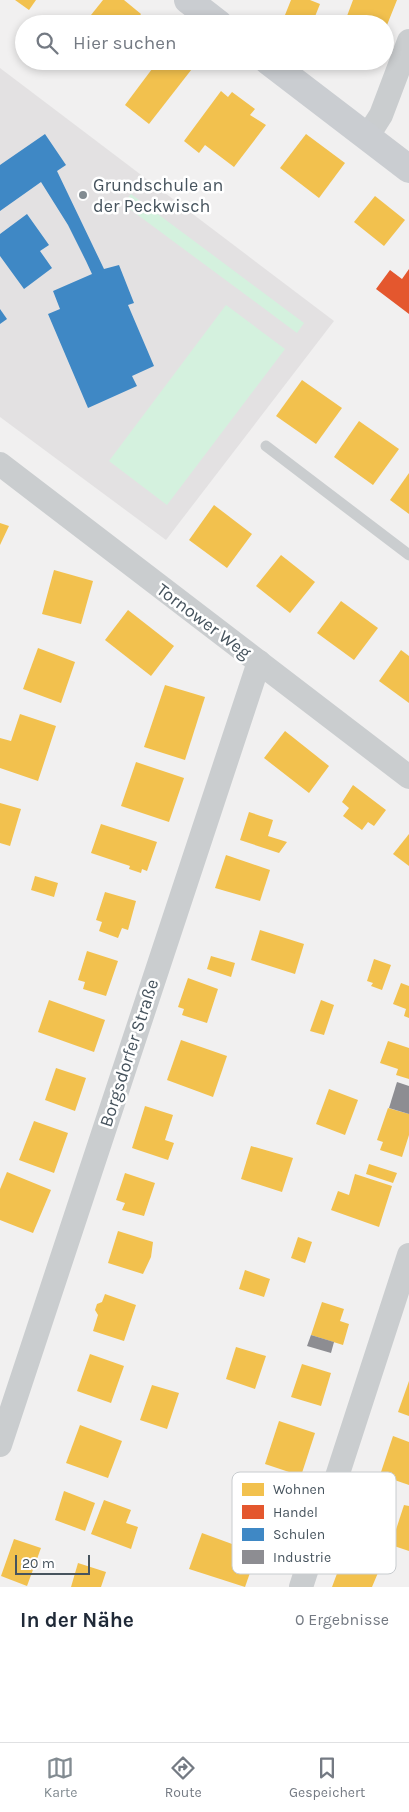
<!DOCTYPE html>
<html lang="de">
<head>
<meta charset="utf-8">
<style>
	body { margin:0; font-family:Karla,sans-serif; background:#f2f2f3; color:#1f2937 }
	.scale { position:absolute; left:15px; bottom:12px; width:75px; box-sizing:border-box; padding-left:5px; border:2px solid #47545e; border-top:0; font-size:14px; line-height:18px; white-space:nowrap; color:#47545e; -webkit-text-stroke:4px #fff; paint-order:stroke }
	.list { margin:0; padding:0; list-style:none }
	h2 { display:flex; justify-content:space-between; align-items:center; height:65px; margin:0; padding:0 20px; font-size:21px }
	h2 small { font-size:16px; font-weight:400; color:#747a83 }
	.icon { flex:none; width:28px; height:28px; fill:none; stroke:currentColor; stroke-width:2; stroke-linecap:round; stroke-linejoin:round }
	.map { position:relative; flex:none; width:409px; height:1587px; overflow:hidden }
	.search { position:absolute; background:#fff; box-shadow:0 2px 8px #0003; left:15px; right:15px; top:15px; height:55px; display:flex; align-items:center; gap:12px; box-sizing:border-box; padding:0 18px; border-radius:28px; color:#747a83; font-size:19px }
	.sheet { height:155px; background:#fff }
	nav { display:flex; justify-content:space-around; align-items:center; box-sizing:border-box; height:70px; border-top:1px solid #e0e1e3; background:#fff; font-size:14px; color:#747a83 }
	nav a { display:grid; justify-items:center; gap:2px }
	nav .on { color:#828b91 }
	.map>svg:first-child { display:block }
</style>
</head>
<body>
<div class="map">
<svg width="409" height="1587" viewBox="0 0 409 1587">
	<rect width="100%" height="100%" fill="#f1f0f0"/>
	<polygon fill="#e3e1e2" points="0,68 334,321 166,540 0,417"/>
	<g fill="#d4f1de">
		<polygon points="131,194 304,323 297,333 123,204"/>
		<polygon points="226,305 285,349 167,505 109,461"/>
	</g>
	<g fill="#f2c14e">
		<polygon points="15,0 36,0 29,10"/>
		<polygon points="103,0 124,0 141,14 134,24 92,24 87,20"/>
		<polygon points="291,0 310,0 320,4 312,24 291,24 283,20"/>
		<polygon points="353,0 397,0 385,30 385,24 344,24"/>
		<polygon points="158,61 190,61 195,65 149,124 125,105"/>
		<polygon points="221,91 228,97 232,92 255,109 250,115 266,125 234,167 205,145 199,153 184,141"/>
		<polygon points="306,134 345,163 319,198 280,168"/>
		<polygon points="375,196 405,220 384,246 354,222"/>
		<polygon points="302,380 342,408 316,444 276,416"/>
		<polygon points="359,421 399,449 373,485 334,457"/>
		<polygon points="409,473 409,514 390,500"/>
		<polygon points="214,505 252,534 227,568 189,540"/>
		<polygon points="0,523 9,526 0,545"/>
		<polygon points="281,555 315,582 290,613 256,586"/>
		<polygon points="54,570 93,581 81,624 42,614"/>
		<polygon points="341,601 378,628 354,660 317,633"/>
		<polygon points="128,610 174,646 151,676 105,640"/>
		<polygon points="38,648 75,662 61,703 23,689"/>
		<polygon points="401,650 409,656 409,703 379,681"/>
		<polygon points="165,685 205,697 185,760 144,747"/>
		<polygon points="20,714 56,726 38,781 0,768 0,738 11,741"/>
		<polygon points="285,731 329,766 309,793 264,758"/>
		<polygon points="136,762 184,778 169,822 121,806"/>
		<polygon points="353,785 386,810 374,826 368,822 362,830 343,816 349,808 342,802"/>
		<polygon points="0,803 21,809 10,846 0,843"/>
		<polygon points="249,812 273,820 268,836 287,842 279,853 240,840"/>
		<polygon points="101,824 157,842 147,871 142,869 141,873 129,869 130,866 91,853"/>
		<polygon points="409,834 409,866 393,854"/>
		<polygon points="226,855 270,870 260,901 215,888"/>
		<polygon points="35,876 58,883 54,897 31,890"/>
		<polygon points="105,892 136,901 128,930 122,928 118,938 99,931 102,922 96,920"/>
		<polygon points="260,930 304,944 295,974 251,960"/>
		<polygon points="87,951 118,961 106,996 83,989 85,982 78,980"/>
		<polygon points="211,956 235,963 231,977 207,969"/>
		<polygon points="374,959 391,965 382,990 371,986 373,983 367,981"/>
		<polygon points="188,978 218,989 207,1023 182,1015 184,1009 178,1007"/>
		<polygon points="401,983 409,986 409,1018 404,1016 406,1009 393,1004"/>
		<polygon points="49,1000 105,1020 94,1052 38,1032"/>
		<polygon points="321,1000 334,1005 324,1035 310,1031"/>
		<polygon points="181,1040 227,1056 213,1097 167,1080"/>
		<polygon points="388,1041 409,1048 409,1079 396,1075 398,1069 380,1063"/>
		<polygon points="56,1068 86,1078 75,1111 45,1100"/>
		<polygon points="329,1089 358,1100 345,1135 316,1124"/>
		<polygon points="145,1106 173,1115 165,1140 174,1143 168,1160 132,1148"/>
		<polygon points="388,1108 409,1114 409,1135 402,1157 380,1150 383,1142 377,1140"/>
		<polygon points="34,1121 68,1133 54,1173 19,1160"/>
		<polygon points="251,1146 293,1158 282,1192 241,1179"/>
		<polygon points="369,1164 397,1173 393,1183 366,1174"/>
		<polygon points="7,1172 51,1190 33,1233 0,1220 0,1189"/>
		<polygon points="125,1173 155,1183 144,1216 122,1210 125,1203 116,1200"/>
		<polygon points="355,1174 392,1186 379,1227 331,1210 338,1191 349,1195"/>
		<polygon points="118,1231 153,1242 151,1257 143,1274 108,1263"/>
		<polygon points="298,1237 312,1242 305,1263 291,1258"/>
		<polygon points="245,1270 270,1279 264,1297 239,1289"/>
		<polygon points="105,1294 136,1305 124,1341 93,1331 98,1315 95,1310 97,1304 102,1302"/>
		<polygon points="322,1302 344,1309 340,1321 349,1324 343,1345 311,1335"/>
		<polygon points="236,1347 266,1356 255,1389 226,1379"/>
		<polygon points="90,1354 124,1366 111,1403 77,1391"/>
		<polygon points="302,1364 331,1373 321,1406 291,1397"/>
		<polygon points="409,1381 409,1416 398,1412"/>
		<polygon points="152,1385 179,1393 167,1429 140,1420"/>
		<polygon points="279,1421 315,1433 301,1476 265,1464"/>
		<polygon points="80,1425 122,1441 108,1478 66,1463"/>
		<polygon points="393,1436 409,1442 409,1485 380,1475"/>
		<polygon points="64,1491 95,1503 85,1531 55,1520"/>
		<polygon points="104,1500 131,1510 126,1523 138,1527 131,1549 91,1534"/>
		<polygon points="404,1505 409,1506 409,1551 391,1545"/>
		<polygon points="202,1533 257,1553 245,1587 189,1569"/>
		<polygon points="14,1539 41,1548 27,1586 1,1576"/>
		<polygon points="348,1544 375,1554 371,1564 380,1568 372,1587 332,1587"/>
		<polygon points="78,1563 106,1572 101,1587 71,1587"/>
	</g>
	<polygon fill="#e4572e" points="409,269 409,314 376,289 390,270 402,279"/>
	<g fill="#3f88c5">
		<polygon points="45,134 66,165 57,171 104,269 119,265 134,303 128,305 154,366 132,376 137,386 88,408 48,314 60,309 53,291 92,274 86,261 68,225 41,182 0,211 0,165"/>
		<polygon points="27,214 49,245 40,251 52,268 24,289 0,256 0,234"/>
		<polygon points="0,309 7,319 0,324"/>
	</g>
	<g fill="#8d8d92">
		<polygon points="397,1082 409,1086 409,1114 389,1108"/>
		<polygon points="311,1335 334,1342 331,1353 307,1346"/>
	</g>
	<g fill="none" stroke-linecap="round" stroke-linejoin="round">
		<polyline stroke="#cacdcf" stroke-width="11" points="266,446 409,555"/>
		<g stroke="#cacdcf" stroke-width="24">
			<polyline points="367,137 381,115 409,41"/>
			<polyline points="0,464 409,777"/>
			<polyline points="0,1445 259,662"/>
			<polyline points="301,1587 409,1255"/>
		</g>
		<g stroke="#cacdd1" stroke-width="28">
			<polyline points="188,0 219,24"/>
			<polyline points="268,61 409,169"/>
		</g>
	</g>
	<circle fill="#828b91" stroke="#fff" stroke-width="2" cx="83" cy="195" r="5"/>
	<g text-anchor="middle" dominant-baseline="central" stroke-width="5" stroke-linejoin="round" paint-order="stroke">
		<g font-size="18" fill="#47545e" stroke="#fff" text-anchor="start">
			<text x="93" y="185">Grundschule an<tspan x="93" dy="21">der Peckwisch</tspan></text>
		</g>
		<g font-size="18" fill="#47545e" stroke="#fff">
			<text transform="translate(204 621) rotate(37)">Tornower Weg</text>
			<text transform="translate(129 1053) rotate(-72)">Borgsdorfer Straße</text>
		</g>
	</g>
	<rect x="232" y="1472" width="164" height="102" rx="8" fill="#fff" stroke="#c8cccf" stroke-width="1"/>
	<rect x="242" y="1483" width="22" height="13" fill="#f2c14e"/>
	<rect x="242" y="1505" width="22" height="14" fill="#e4572e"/>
	<rect x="242" y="1528" width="22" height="13" fill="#3f88c5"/>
	<rect x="242" y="1550" width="22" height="14" fill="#8d8d92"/>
	<g font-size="14" fill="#47545e">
		<text x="273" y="1494">Wohnen</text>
		<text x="273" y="1517">Handel</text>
		<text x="273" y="1539">Schulen</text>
		<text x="273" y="1562">Industrie</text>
	</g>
</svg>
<div class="scale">20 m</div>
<div class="search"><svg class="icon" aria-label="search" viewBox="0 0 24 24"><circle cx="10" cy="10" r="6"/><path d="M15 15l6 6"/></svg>Hier suchen</div>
</div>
<section class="sheet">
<h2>In der Nähe<small>0 Ergebnisse</small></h2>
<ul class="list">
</ul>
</section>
<nav>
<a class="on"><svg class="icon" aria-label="map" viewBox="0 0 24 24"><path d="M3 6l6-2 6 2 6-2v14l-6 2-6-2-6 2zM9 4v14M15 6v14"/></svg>Karte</a>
<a><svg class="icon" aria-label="directions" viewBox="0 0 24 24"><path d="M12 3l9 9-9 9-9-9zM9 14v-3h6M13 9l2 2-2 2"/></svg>Route</a>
<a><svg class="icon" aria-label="saved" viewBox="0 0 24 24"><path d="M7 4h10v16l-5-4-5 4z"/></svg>Gespeichert</a>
</nav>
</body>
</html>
